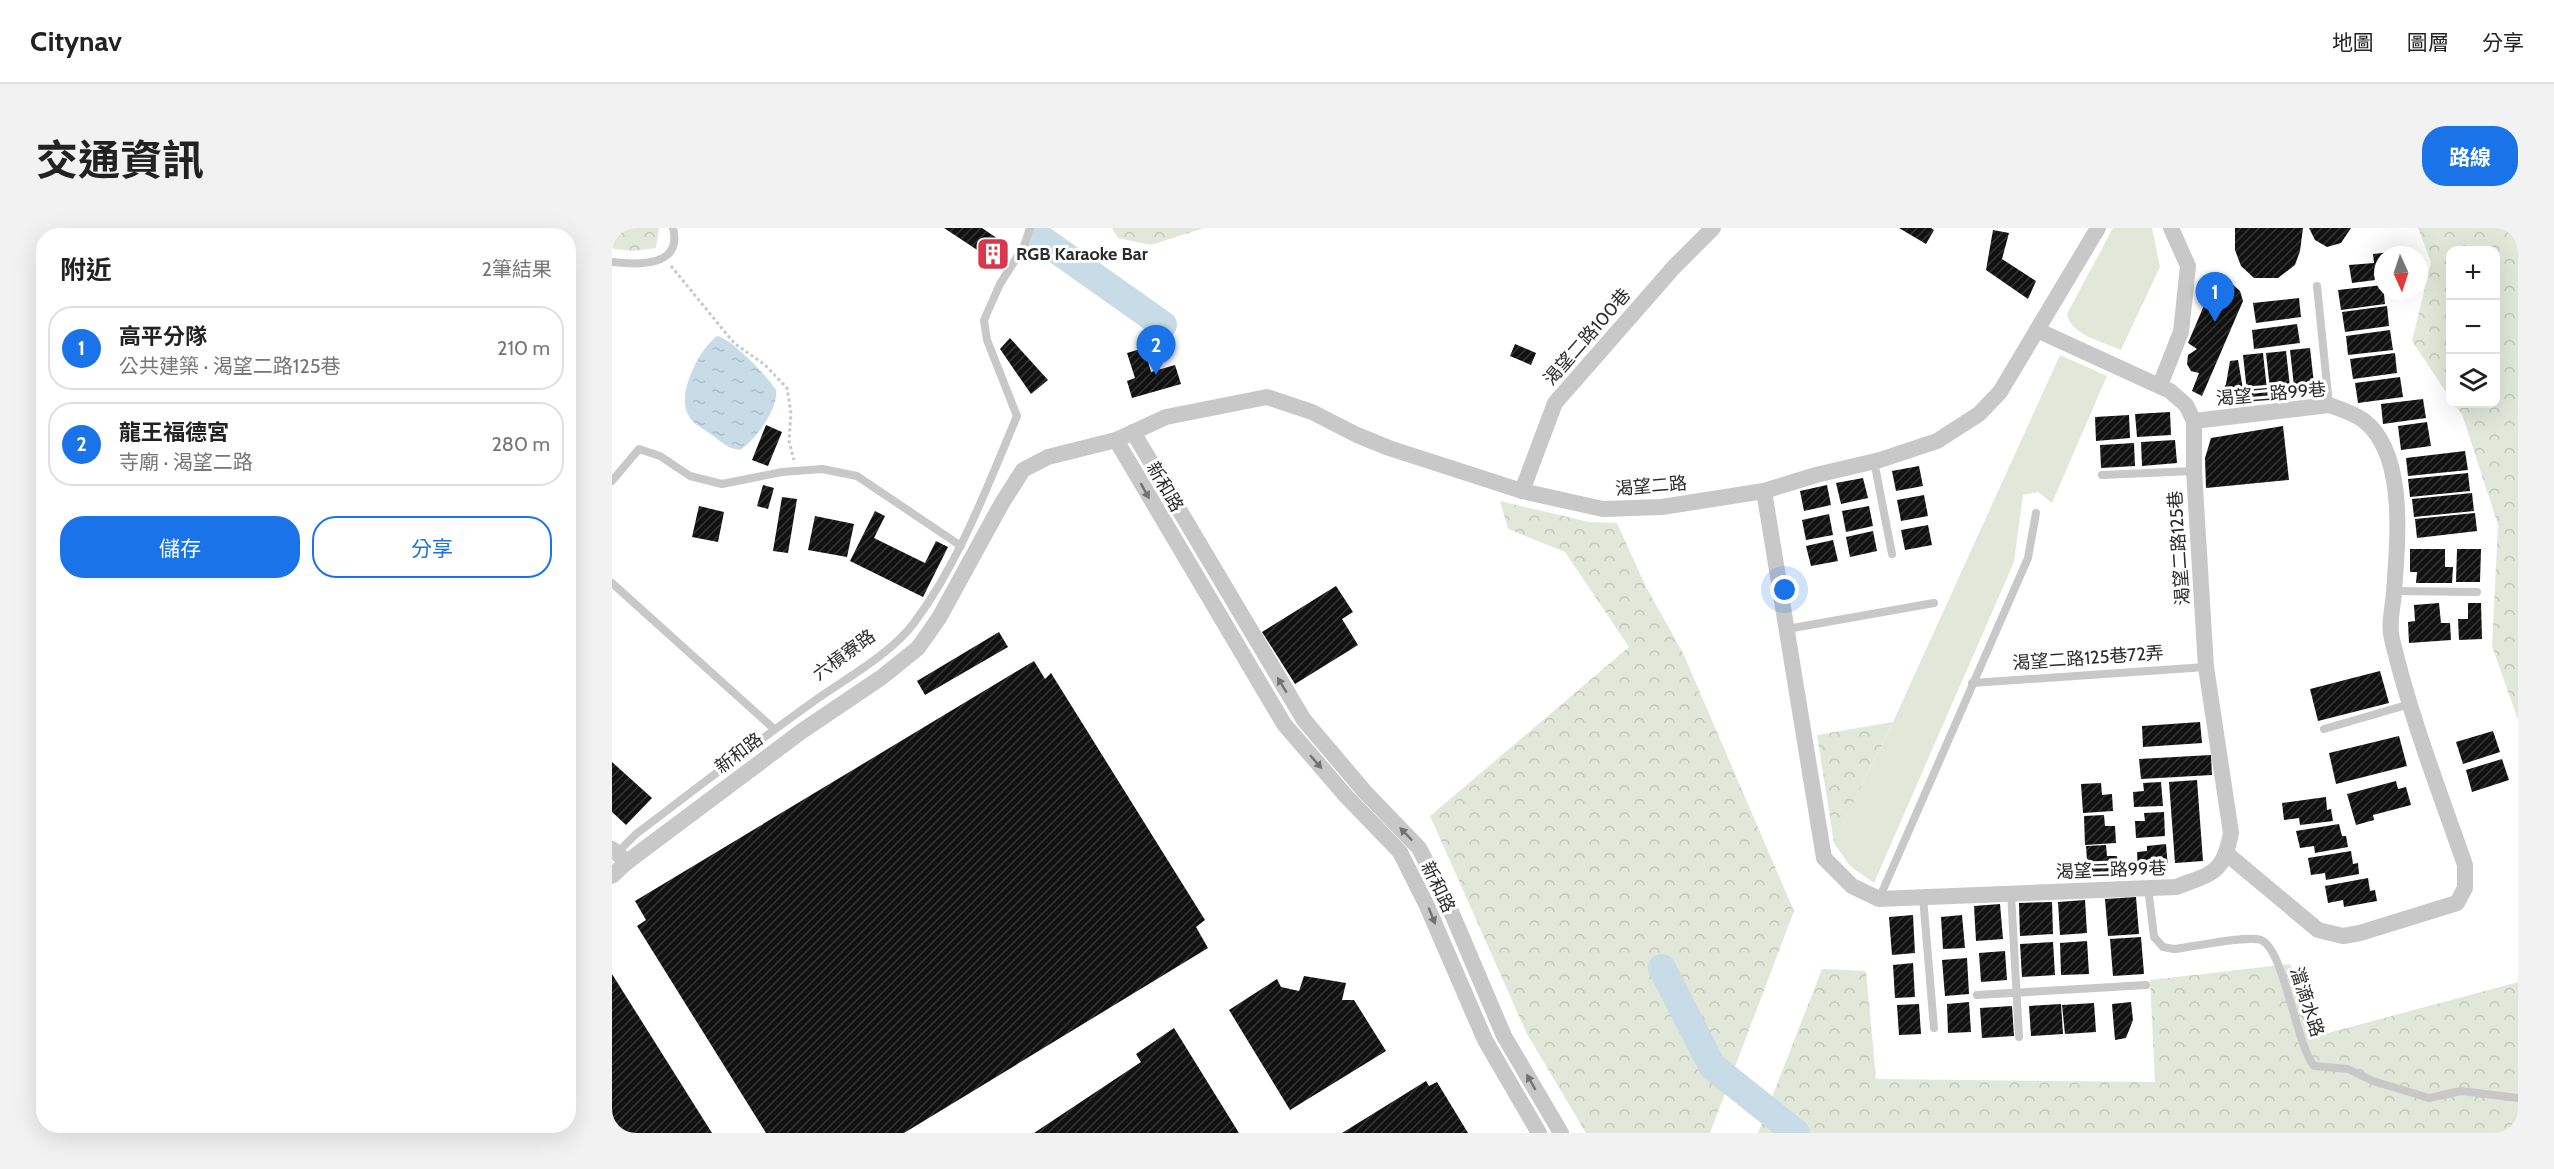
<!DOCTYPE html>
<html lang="zh-TW">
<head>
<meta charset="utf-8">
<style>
	body { margin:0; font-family:Cabin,"Noto Sans TC",sans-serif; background:#f2f2f2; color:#222 }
	.controls { position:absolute; right:18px; top:18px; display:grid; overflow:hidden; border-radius:12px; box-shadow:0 6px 24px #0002 }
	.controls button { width:54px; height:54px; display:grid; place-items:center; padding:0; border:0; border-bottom:2px solid #e0e0e0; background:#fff; color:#222; font:30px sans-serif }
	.compass { position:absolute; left:1762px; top:18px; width:54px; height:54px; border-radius:50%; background:#fff; box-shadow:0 6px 24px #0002; rotate:177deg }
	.you { position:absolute; left:1173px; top:362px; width:21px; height:21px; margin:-15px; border:4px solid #fff; border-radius:50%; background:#1a73e8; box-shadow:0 0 0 9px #1a73e833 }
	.badge { display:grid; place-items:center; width:39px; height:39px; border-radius:50%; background:#1a73e8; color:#fff; font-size:20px; font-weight:700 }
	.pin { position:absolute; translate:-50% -50px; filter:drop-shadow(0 2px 3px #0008) }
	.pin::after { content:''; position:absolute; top:32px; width:21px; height:18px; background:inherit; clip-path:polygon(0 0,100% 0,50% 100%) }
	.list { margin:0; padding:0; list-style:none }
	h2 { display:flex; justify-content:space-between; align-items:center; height:78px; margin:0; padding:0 24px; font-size:26px }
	h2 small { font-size:20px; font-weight:400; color:#767676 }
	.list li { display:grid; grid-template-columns:39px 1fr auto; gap:18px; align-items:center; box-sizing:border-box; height:84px; margin:0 12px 12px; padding:0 12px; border:2px solid #e0e0e0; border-radius:24px }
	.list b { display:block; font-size:22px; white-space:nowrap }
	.list p { margin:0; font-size:20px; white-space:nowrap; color:#767676 }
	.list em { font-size:20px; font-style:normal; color:#767676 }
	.actions { display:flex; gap:12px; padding:18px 24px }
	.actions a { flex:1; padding:14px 0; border:2px solid #1a73e8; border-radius:24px; text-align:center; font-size:21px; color:#1a73e8 }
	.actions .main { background:#1a73e8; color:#fff }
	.icon { flex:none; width:33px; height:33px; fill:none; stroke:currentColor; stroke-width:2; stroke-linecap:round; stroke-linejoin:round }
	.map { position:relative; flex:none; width:1906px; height:905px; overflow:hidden; border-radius:24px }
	header { display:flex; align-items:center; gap:36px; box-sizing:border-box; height:84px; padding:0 30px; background:#fff; border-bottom:2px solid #e0e0e0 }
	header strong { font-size:28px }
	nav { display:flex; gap:33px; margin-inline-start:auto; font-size:21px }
	.intro { display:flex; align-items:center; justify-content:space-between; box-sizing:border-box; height:144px; padding:0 36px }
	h1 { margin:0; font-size:42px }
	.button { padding:15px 27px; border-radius:24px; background:#1a73e8; color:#fff; font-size:21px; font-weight:700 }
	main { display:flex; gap:36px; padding:0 36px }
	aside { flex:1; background:#fff; border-radius:24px; box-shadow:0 6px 24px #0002 }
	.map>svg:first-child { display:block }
</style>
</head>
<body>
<header>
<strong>Citynav</strong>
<nav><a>地圖</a><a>圖層</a><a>分享</a></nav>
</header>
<div class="intro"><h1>交通資訊</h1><a class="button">路線</a></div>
<main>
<aside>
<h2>附近<small>2筆結果</small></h2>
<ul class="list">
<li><span class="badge">1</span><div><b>高平分隊</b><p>公共建築 · 渴望二路125巷</p></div><em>210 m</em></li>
<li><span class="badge">2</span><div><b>龍王福德宮</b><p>寺廟 · 渴望二路</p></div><em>280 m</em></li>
</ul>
<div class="actions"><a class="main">儲存</a><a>分享</a></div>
</aside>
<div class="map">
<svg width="1906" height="905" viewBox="0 0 1906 905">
	<defs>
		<pattern id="forest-crowns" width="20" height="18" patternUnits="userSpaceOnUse" patternTransform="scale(1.5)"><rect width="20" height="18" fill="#e2e8d9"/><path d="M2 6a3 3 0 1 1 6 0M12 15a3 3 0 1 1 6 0" fill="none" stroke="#c2c7ba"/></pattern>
		<pattern id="water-ripples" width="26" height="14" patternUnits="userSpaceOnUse" patternTransform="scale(1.5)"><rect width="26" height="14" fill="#c7dce7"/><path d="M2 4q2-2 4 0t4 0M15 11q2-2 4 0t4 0" fill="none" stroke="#abbdc6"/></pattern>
		<pattern id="building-hatch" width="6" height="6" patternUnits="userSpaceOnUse" patternTransform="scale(1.5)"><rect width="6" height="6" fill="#121212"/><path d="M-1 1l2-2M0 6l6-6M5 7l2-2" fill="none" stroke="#353535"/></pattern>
	</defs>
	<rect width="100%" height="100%" fill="#fff"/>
	<g fill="#e2e8d9">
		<path d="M1501 0H1540L1548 39 1509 122C1492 114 1458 107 1455 86Z"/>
		<polygon points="1448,127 1495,148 1440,275 1426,264 1411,267 1402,334 1262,655 1238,638 1222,615 1281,494"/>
	</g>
	<g fill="url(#forest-crowns)">
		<polygon points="0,0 47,0 44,20 22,23 2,21 0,20"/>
		<polygon points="500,0 592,0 539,17 506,10"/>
		<polygon points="1806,0 1906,0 1906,492 1880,418 1886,297 1850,186 1842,176 1884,176 1884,22 1838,22 1838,170 1800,113 1819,34"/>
		<polygon points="888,273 977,294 1005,295 1034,359 1071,425 1182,683 1098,905 974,905 915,806 818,588 1017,419 953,324 896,301"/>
		<polygon points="1281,494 1222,615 1205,507"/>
		<polygon points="1678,736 1716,805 1906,754 1906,905 1146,905 1210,741 1254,743 1264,851 1543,854 1538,752"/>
	</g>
	<path fill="url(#water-ripples)" d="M105 108C119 110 156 149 164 162 167 180 143 213 128 222 117 221 109 214 100 207 93 202 83 197 78 190 62 170 87 121 105 108Z"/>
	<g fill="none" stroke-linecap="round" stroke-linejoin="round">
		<g stroke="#c7dce7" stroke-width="28">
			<polyline points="428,10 551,97"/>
			<polyline points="1050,740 1100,838 1184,905"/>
		</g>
	</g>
	<g fill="url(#building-hatch)">
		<polygon points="332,0 370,0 395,17 385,35"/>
		<polygon points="1287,0 1319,0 1322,2 1314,16"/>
		<polygon points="1623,0 1691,0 1688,23 1683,37 1666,50 1642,50 1629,38 1623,22"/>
		<polygon points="1697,0 1739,0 1729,15 1715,19 1703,12"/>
		<polygon points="1381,2 1397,5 1390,31 1424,53 1416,71 1374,42"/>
		<polygon points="1779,24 1779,27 1771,27 1771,51 1740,55 1737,37 1762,35 1761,26"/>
		<polygon points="1609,55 1620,56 1628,63 1631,73 1590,168 1580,163 1587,145 1579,143 1575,136 1576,127 1585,121 1576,115 1599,61"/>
		<polygon points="1771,57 1773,76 1729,82 1726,62"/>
		<polygon points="1687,70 1689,89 1644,95 1641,75"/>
		<polygon points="1775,78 1777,98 1733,104 1730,84"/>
		<polygon points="1685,96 1688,115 1642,121 1640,102"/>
		<polygon points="1778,102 1781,122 1736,127 1734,108"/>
		<polygon points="398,110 436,152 419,166 388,121"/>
		<polygon points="903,116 924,125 919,137 898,128"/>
		<polygon points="532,120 539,144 563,137 569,156 520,170 515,153 523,150 515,125"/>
		<polygon points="1698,120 1703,165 1683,167 1678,122"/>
		<polygon points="1674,123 1679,168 1659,170 1654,125"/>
		<polygon points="1651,125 1656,171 1636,173 1631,127"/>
		<polygon points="1783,125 1785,145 1741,151 1738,131"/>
		<polygon points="1626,132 1633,173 1610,175 1609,166 1614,156 1618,133"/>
		<polygon points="1788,149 1791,169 1746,175 1743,155"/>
		<polygon points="1811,171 1814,190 1771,196 1769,176"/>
		<polygon points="1558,184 1559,207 1525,209 1523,186"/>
		<polygon points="1517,187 1518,210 1484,213 1483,189"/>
		<polygon points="1815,194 1819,218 1789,222 1786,198"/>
		<polygon points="154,197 170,204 156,238 140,232"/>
		<polygon points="1671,198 1677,252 1594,260 1593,230 1599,210"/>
		<polygon points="1563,212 1565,235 1530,238 1529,214"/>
		<polygon points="1522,215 1523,238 1489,240 1488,217"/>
		<polygon points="1853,223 1856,242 1796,248 1794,230"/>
		<polygon points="1307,238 1311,258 1284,263 1280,243"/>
		<polygon points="1856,245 1858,263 1798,269 1796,251"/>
		<polygon points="1251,250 1256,270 1229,276 1224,255"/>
		<polygon points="151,257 162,260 156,281 145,278"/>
		<polygon points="1215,257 1219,277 1192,283 1188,263"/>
		<polygon points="1860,265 1862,283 1802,289 1800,271"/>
		<polygon points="1312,267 1316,288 1289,293 1285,272"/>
		<polygon points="170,269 185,271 176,325 161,323"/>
		<polygon points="87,278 112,284 106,314 80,309"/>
		<polygon points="1257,278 1261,298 1234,304 1230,283"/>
		<polygon points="263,283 273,288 262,310 313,335 324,313 336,319 311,369 238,333"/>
		<polygon points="1863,285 1865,303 1805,310 1803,291"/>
		<polygon points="1217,286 1221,307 1194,312 1190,292"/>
		<polygon points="203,288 242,296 235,329 196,322"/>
		<polygon points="1316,297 1320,317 1293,322 1289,302"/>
		<polygon points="1261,303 1265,323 1238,329 1234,309"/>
		<polygon points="1221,312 1226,333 1199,338 1194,318"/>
		<polygon points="1798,321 1833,321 1833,339 1841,339 1840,355 1804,355 1805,344 1798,344"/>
		<polygon points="1845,321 1869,321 1868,354 1844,354"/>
		<polygon points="724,358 741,384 730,391 746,417 683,456 650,404"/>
		<polygon points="1827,375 1829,395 1838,395 1839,412 1797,415 1796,394 1803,393 1802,377"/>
		<polygon points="1856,375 1869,375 1870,411 1847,412 1846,391 1856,391"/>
		<polygon points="387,404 396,419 313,467 305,453"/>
		<polygon points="422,433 433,451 439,445 593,692 584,699 596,720 292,905 154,905 25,698 34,692 23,673"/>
		<polygon points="1768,443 1777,475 1706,493 1698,461"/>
		<polygon points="1588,494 1590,515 1531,519 1530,498"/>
		<polygon points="1881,503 1888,524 1851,536 1844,514"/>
		<polygon points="1787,508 1795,538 1724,556 1717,525"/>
		<polygon points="1599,527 1600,547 1529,551 1527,531"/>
		<polygon points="1890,531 1897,552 1860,564 1854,542"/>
		<polygon points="0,534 40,570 14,597 0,584"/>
		<polygon points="1585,552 1591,633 1563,635 1557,554"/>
		<polygon points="1784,553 1786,561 1794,559 1799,577 1761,587 1762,592 1744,597 1735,566"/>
		<polygon points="1549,554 1551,578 1522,579 1521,564 1532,563 1531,555"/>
		<polygon points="1489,555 1490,567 1500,566 1501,583 1471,585 1469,556"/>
		<polygon points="1714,569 1715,582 1719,581 1721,593 1688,597 1687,590 1672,592 1670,575"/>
		<polygon points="1552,584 1553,608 1524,610 1523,593 1533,593 1532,585"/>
		<polygon points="1492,587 1493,598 1503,598 1504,615 1473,617 1472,588"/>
		<polygon points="1727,596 1730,608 1734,608 1736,619 1703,625 1702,618 1688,620 1684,603"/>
		<polygon points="1554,616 1556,640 1526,642 1525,624 1535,623 1535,618"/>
		<polygon points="1494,617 1495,628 1505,628 1506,645 1476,647 1474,618"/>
		<polygon points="1739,623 1741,636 1746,635 1747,646 1714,652 1713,645 1699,647 1696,630"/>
		<polygon points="1756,650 1758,663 1763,662 1765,673 1732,679 1731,672 1716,675 1713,658"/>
		<polygon points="1524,669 1527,706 1496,708 1493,671"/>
		<polygon points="1473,672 1475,705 1448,707 1446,674"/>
		<polygon points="1440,674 1441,706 1408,708 1407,675"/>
		<polygon points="1388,676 1391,711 1364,713 1362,678"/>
		<polygon points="1301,687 1303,725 1280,727 1277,689"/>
		<polygon points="1350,687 1353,720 1331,721 1329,689"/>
		<polygon points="1529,709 1532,746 1501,748 1498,711"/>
		<polygon points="1475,713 1477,746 1449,747 1448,715"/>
		<polygon points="1441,714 1443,747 1410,749 1408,716"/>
		<polygon points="1393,723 1395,752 1369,754 1367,725"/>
		<polygon points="1355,730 1357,766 1333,768 1330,732"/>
		<polygon points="1301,735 1303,769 1283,770 1281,737"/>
		<polygon points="0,746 100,905 0,905"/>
		<polygon points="692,748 734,755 730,772 742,772 774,823 678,882 617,782 665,751 669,759 687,763"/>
		<polygon points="1357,774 1359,804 1336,805 1335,776"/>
		<polygon points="1519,774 1521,792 1514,810 1503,812 1500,776"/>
		<polygon points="1482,775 1484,804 1453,806 1450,777"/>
		<polygon points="1307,776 1309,806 1287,807 1285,777"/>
		<polygon points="1449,776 1451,806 1419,808 1417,778"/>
		<polygon points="1400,778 1402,808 1370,810 1368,780"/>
		<polygon points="562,800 627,905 422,905 529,834 524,826"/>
		<polygon points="814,853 817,858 825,854 856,905 730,905"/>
	</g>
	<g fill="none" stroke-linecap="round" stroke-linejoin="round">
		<polyline stroke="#c8c8c8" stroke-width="3" stroke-dasharray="3 3" stroke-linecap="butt" points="59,38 122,115 153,137 175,160 179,185 177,213 182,232"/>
		<g stroke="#c8c8c8" stroke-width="8">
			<path d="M0 34C26 37 71 39 61 0"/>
			<polyline points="1705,58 1717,177"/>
			<polyline points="1262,233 1280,326"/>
			<polyline points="1490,247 1582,243"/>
			<polyline points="0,253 27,221 48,228 78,248 110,256 170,244 210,241 245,248 349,318"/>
			<polyline points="0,355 162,501"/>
			<polyline points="1782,363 1865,364"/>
			<polyline points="1175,401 1322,375"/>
			<polyline points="1360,455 1594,439"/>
			<polyline points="1712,501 1798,476"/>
			<path d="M5 625 24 606C82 562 139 518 198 476 231 452 278 427 302 395 348 333 375 259 405 188L375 112 372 92 388 56 412 18 418 0"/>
			<path d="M1536 659 1542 709 1551 719 1562 721C1581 719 1633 707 1649 712 1672 721 1684 816 1702 838L1736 841 1761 853 1817 870 1849 863 1906 870"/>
			<polyline points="1399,665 1407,809"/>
			<polyline points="1311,669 1322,800"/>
			<polyline points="1267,671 1416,330 1424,285"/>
			<polyline points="1365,767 1534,757"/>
		</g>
		<g stroke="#c8c8c8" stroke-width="16">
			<polyline points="1548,157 1569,104 1576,38 1559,0"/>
			<path d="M1582 193 1717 177C1729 181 1741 185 1751 192 1796 226 1785 316 1782 365 1781 379 1776 397 1780 411 1798 488 1827 562 1853 637V660L1845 675 1748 705 1731 708 1706 702 1615 626"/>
			<polyline points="521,204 692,492 753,564 807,620 835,674 892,808 949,905"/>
			<polyline points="504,212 672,496 734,568 788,624 815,678 873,812 927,905"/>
			<polyline points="910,263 943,175 1062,39 1101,0"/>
			<path d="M1152 263 1212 630 1240 658 1267 671 1564 659C1600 645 1611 647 1619 605L1594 439 1582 243V193L1574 177 1558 163 1425 102"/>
			<polyline points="0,621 15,634"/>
			<polyline points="0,648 15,634 190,503 270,449 306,420 327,390 390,275 411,242 436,229 504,212 554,189 655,169 700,184 745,207 777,220 910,263 991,281 1050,279 1152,263 1204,247 1268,232 1325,213 1367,186 1388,164 1486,0"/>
		</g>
	</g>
	<defs><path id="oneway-solid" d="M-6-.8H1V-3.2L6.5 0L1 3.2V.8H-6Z" transform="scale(1.5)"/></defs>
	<g fill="#727272">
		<use href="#oneway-solid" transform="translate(533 263) rotate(61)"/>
		<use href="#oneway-solid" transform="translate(670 457) rotate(-121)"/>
		<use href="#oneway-solid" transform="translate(704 534) rotate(49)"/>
		<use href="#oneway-solid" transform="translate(794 606) rotate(-134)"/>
		<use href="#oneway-solid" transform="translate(820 688) rotate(68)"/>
		<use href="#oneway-solid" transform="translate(919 854) rotate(-120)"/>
	</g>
	<defs>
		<symbol id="building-square" viewBox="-11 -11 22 22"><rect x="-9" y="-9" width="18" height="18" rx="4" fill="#d6394e" stroke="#fff"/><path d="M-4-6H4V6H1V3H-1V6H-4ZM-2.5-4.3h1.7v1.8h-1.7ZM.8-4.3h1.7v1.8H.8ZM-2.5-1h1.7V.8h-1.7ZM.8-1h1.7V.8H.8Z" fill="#fff"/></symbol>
	</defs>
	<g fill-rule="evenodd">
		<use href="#building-square" x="362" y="7" width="38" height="38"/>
	</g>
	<g text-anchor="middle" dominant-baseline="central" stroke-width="6" stroke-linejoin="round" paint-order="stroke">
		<g font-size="18" font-weight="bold" fill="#2b2b2b" stroke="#fff" text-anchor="start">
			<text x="404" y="26">RGB Karaoke Bar</text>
		</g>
		<g font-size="18" fill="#2b2b2b" stroke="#fff">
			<text transform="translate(975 109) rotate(-49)">渴望二路100巷</text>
			<text transform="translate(1659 166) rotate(-5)">渴望二路99巷</text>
			<text transform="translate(1039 258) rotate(-5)">渴望二路</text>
			<text transform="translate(553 259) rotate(60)">新和路</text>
			<text transform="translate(1567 320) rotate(-94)">渴望二路125巷</text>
			<text transform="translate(232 427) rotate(-36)">六槓寮路</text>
			<text transform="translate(1476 430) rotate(-4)">渴望二路125巷72弄</text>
			<text transform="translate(127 525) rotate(-37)">新和路</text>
			<text transform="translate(1499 642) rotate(-2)">渴望二路99巷</text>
			<text transform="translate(826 659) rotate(64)">新和路</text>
			<text transform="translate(1695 774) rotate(72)">澢滴水路</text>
		</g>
	</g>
</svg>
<div class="controls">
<button>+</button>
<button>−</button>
<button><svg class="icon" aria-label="layers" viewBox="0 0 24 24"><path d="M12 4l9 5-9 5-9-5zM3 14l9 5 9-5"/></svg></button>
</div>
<svg class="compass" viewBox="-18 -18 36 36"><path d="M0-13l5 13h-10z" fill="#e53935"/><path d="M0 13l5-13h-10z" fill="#767676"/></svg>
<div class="you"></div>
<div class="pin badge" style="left:1603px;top:94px">1</div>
<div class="pin badge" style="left:544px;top:147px">2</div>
</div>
</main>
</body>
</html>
